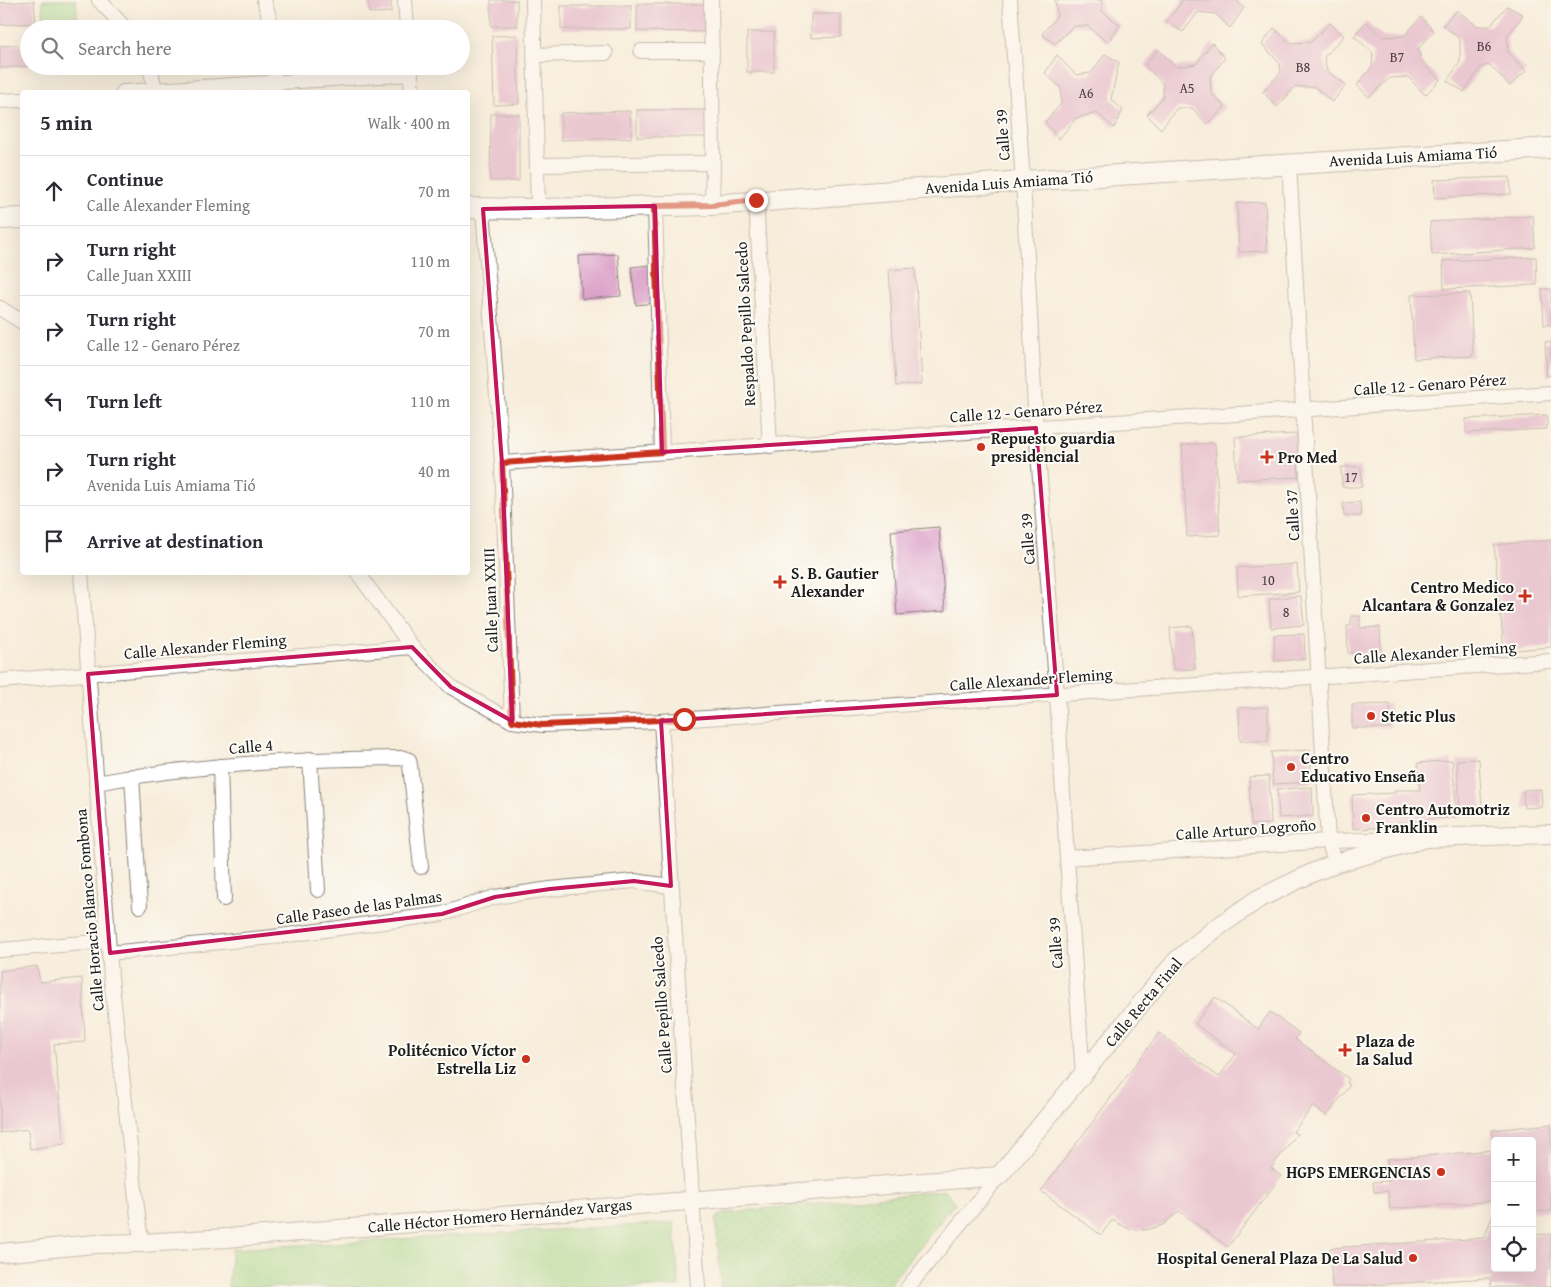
<!DOCTYPE html>
<html lang="en">
<head>
<meta charset="utf-8">
<style>
	body { margin:0; font-family:"Gentium Book Plus",serif; background:#f2f2f3; color:#2b2b33 }
	.controls { position:absolute; right:15px; bottom:15px; display:grid; overflow:hidden; border-radius:5px; box-shadow:0 5px 20px #0002 }
	.controls button { width:45px; height:45px; display:grid; place-items:center; padding:0; border:0; border-bottom:1px solid #e1e1e2; background:#fff; color:#2b2b33; font:25px sans-serif }
	.stop { position:absolute; width:15px; height:15px; margin:-11px; border:4px solid #c8321e; border-radius:50%; background:#fff }
	.stop.end { background:#c8321e; border-color:#fff; box-shadow:0 1px 5px #0008 }
	.list { margin:0; padding:0; list-style:none }
	h2 { display:flex; justify-content:space-between; align-items:center; height:65px; margin:0; padding:0 20px; font-size:21px }
	h2 small { font-size:16px; font-weight:400; color:#7c7c81 }
	.list li { display:grid; grid-template-columns:32px 1fr auto; gap:15px; align-items:center; box-sizing:border-box; height:70px; padding:0 20px; border-top:1px solid #e1e1e2 }
	.list b { display:block; font-size:19px; white-space:nowrap }
	.list p { margin:0; font-size:16px; white-space:nowrap; color:#7c7c81 }
	.list em { font-size:16px; font-style:normal; color:#7c7c81 }
	.icon { flex:none; width:28px; height:28px; fill:none; stroke:currentColor; stroke-width:2; stroke-linecap:round; stroke-linejoin:round }
	.map { position:relative; flex:none; width:1551px; height:1287px; overflow:hidden }
	.search { position:absolute; background:#fff; box-shadow:0 5px 20px #0002; left:20px; top:20px; width:450px; height:55px; display:flex; align-items:center; gap:12px; box-sizing:border-box; padding:0 18px; border-radius:28px; color:#7c7c81; font-size:19px }
	.panel { position:absolute; background:#fff; box-shadow:0 5px 20px #0002; left:20px; top:90px; width:450px; height:485px; border-radius:5px }
	.map>svg:first-child { display:block }
</style>
</head>
<body>
<div class="map">
<svg width="1551" height="1287" viewBox="0 0 1551 1287">
	<defs>
		<pattern id="green-dots" width="8" height="8" patternUnits="userSpaceOnUse" patternTransform="scale(1.25)"><rect width="8" height="8" fill="#9fd88b"/><path d="M2 2h.1M6 6h.1" fill="none" stroke="#88b977" stroke-width="1.8" stroke-linecap="round"/></pattern>
	</defs>
	<rect width="100%" height="100%" fill="#fdfcf7"/>
	<filter id="ink" filterUnits="userSpaceOnUse"><feTurbulence type="fractalNoise" baseFrequency=".02" numOctaves="2"/><feDisplacementMap in="SourceGraphic" scale="10" xChannelSelector="R" yChannelSelector="G"/><feConvolveMatrix kernelMatrix="1 2 1 2 8 2 1 2 1" color-interpolation-filters="sRGB"/></filter>
	<filter id="wash" filterUnits="userSpaceOnUse"><feTurbulence type="fractalNoise" baseFrequency=".0096" numOctaves="4" result="noise"/><feDisplacementMap in="SourceGraphic" scale="20" xChannelSelector="R" yChannelSelector="G"/><feGaussianBlur stdDeviation="1.12" result="paint"/><feColorMatrix in="noise" values="0 0 0 0 0 0 0 0 0 0 0 0 0 0 0 0 0 1.4 0 .05"/><feComposite in="paint" operator="in"/></filter>
	<g filter="url(#wash)">
		<rect width="100%" height="100%" fill="#f7eddb"/>
		<polygon fill="url(#green-dots)" stroke="#5e7a54" points="945,1190 955,1203 887,1287 721,1287 716,1219 723,1213"/>
		<g fill="#9fd88b" stroke="#5e7a54">
			<polygon points="42,0 76,0 78,29 45,29"/>
			<polygon points="674,1223 679,1287 228,1287 232,1249"/>
		</g>
		<g id="blocks">
			<g fill="#da9cc6">
				<polygon points="368,0 391,0 391,12 369,13"/>
				<rect x="491" y="0" width="26" height="26"/>
				<polygon points="1055,0 1102,0 1102,11 1120,25 1108,43 1088,26 1073,26 1055,44 1042,34 1057,16"/>
				<polygon points="1181,0 1236,0 1244,8 1230,28 1216,14 1198,12 1183,32 1166,22 1181,3"/>
				<polygon points="34,1 36,23 0,25 0,3"/>
				<polygon points="637,4 706,4 706,32 637,31"/>
				<rect x="561" y="6" width="70" height="23"/>
				<polygon points="1507,6 1523,15 1507,36 1508,52 1526,71 1510,86 1490,65 1481,67 1464,92 1447,81 1460,62 1460,39 1443,25 1457,10 1477,26 1490,26"/>
				<polygon points="811,14 841,14 841,37 811,38"/>
				<polygon points="1421,17 1434,31 1418,49 1421,61 1440,80 1425,95 1408,77 1390,78 1369,97 1357,85 1372,67 1373,53 1354,36 1366,22 1383,37 1404,36"/>
				<polygon points="1330,23 1344,36 1324,57 1327,71 1346,85 1332,102 1315,87 1295,87 1277,107 1263,92 1281,72 1280,64 1262,44 1274,28 1290,43 1311,42"/>
				<rect x="747" y="32" width="27" height="40"/>
				<polygon points="517,35 519,104 494,105 492,36"/>
				<polygon points="1212,43 1225,58 1210,77 1211,93 1225,107 1207,124 1192,108 1177,108 1161,129 1147,115 1163,97 1163,84 1145,65 1158,49 1176,67 1196,64"/>
				<polygon points="29,44 29,66 0,68 0,46"/>
				<polygon points="1105,54 1119,62 1111,99 1123,110 1114,128 1097,113 1076,118 1059,139 1045,122 1061,104 1061,88 1045,73 1057,55 1076,75 1091,73"/>
				<polygon points="296,66 310,66 310,68 297,68"/>
				<rect x="637" y="110" width="71" height="27"/>
				<polygon points="630,111 631,138 561,140 561,113"/>
				<polygon points="491,114 519,114 519,181 490,181"/>
				<polygon points="1510,177 1511,194 1435,198 1434,180"/>
				<polygon points="1265,202 1267,251 1239,252 1237,203"/>
				<polygon points="1533,216 1535,248 1432,255 1430,222"/>
				<polygon points="618,254 621,296 582,299 579,256"/>
				<polygon points="1536,257 1537,285 1444,289 1443,261"/>
				<polygon points="650,265 655,303 636,305 631,267"/>
				<polygon points="915,268 922,384 896,386 889,270"/>
				<polygon points="1542,289 1551,289 1551,325 1544,325"/>
				<polygon points="1470,293 1473,356 1414,359 1411,295"/>
				<polygon points="1545,342 1551,342 1551,375 1547,376"/>
				<polygon points="1547,415 1547,429 1466,433 1466,419"/>
				<polygon points="1297,434 1299,477 1237,480 1235,437"/>
				<polygon points="1215,443 1220,535 1187,537 1182,445"/>
				<polygon points="1341,467 1361,467 1362,487 1342,487"/>
				<polygon points="1360,502 1361,516 1344,516 1343,503"/>
				<polygon points="939,527 945,611 897,615 891,531"/>
				<polygon points="1551,540 1551,647 1504,651 1494,545"/>
				<polygon points="1297,564 1299,592 1238,596 1237,568"/>
				<polygon points="1301,596 1304,625 1271,628 1269,599"/>
				<polygon points="1351,616 1360,616 1360,628 1380,627 1381,652 1348,653 1347,626 1351,626"/>
				<polygon points="1192,626 1195,669 1173,670 1170,628"/>
				<polygon points="1304,634 1305,659 1275,661 1274,635"/>
				<polygon points="1390,704 1391,728 1352,728 1352,705"/>
				<polygon points="1268,707 1268,741 1240,741 1239,708"/>
				<polygon points="1310,750 1311,782 1273,784 1271,752"/>
				<polygon points="1479,759 1482,810 1460,812 1457,760"/>
				<polygon points="1452,760 1457,817 1427,819 1427,821 1396,823 1396,827 1353,829 1352,795 1395,793 1395,790 1420,790 1418,763"/>
				<polygon points="1269,776 1271,824 1251,825 1249,777"/>
				<polygon points="1312,787 1313,816 1279,818 1277,789"/>
				<polygon points="1541,789 1542,807 1524,808 1523,790"/>
				<polygon points="37,966 40,982 82,978 85,1042 54,1044 64,1144 30,1149 28,1129 0,1133 0,971"/>
				<polygon points="1215,997 1258,1029 1270,1012 1299,1033 1295,1039 1349,1079 1347,1083 1350,1085 1327,1116 1313,1106 1293,1132 1297,1134 1271,1168 1281,1176 1228,1247 1179,1211 1163,1225 1146,1230 1129,1229 1112,1220 1101,1235 1041,1191 1159,1033 1219,1077 1236,1054 1195,1024"/>
				<polygon points="1551,1124 1551,1211 1532,1212 1532,1141 1495,1141 1495,1144 1493,1144 1492,1130"/>
				<polygon points="1495,1150 1495,1201 1390,1209 1388,1191 1374,1192 1373,1182 1389,1181 1387,1159"/>
				<polygon points="1495,1210 1495,1268 1532,1268 1532,1235 1551,1234 1551,1287 1491,1287 1490,1278 1332,1287 1330,1248 1484,1238"/>
			</g>
		</g>
	</g>
	<g filter="url(#ink)">
		<use href="#blocks" fill-opacity="0" stroke="#8a847c" stroke-width="1"/>
		<g fill="none" stroke-linecap="round" stroke-linejoin="round">
			<defs>
				<g id="minor">
					<polyline points="99,0 126,29"/>
					<polyline points="264,0 270,20 271,29"/>
					<polyline points="405,0 407,29"/>
					<polyline points="533,0 538,209"/>
					<polyline points="711,0 713,163 712,205"/>
					<polyline points="1010,0 1023,181 1036,428 1057,695 1067,858 1083,1075"/>
					<polyline points="641,51 712,51"/>
					<polyline points="534,55 606,53"/>
					<polyline points="150,66 155,90"/>
					<polyline points="274,66 275,83"/>
					<polyline points="410,66 412,92"/>
					<polyline points="123,92 411,74"/>
					<polyline points="0,101 22,100"/>
					<polyline points="1289,163 1328,841 1336,863"/>
					<polyline points="538,165 713,163"/>
					<polyline points="756,200 770,446"/>
					<polyline points="655,206 662,452"/>
					<polyline points="483,209 502,463 512,721"/>
					<polyline points="0,308 22,322"/>
					<polyline points="502,463 1551,393"/>
					<polyline points="81,572 111,977 141,1243"/>
					<polyline points="357,572 412,647 451,687 512,721 543,725 661,721 1551,661"/>
					<polyline points="0,681 412,647"/>
					<polyline points="661,721 698,1287"/>
					<polyline points="310,759 318,890"/>
					<polyline points="220,766 224,899"/>
					<polyline points="132,776 140,906"/>
					<path d="M96 783C198 764 301 759 404 758L409 760 410 765 421 867"/>
					<polyline points="1067,858 1328,841 1408,839"/>
					<polyline points="0,950 108,941"/>
					<polyline points="110,953 273,937 442,914 495,897 550,889 634,881 671,886"/>
					<polyline points="908,1287 999,1176"/>
				</g>
				<polyline id="tertiary" points="0,1253 95,1244 141,1243 227,1238 999,1176 1176,961 1215,929 1258,899 1312,873 1336,863 1427,838 1551,834"/>
				<g id="secondary">
					<polyline points="468,208 538,209 712,205 1023,181 1551,148"/>
					<polyline points="0,219 22,218"/>
				</g>
			</defs>
			<use href="#minor" stroke="#8a847c" stroke-width="16"/>
			<use href="#tertiary" stroke="#8a847c" stroke-width="20"/>
			<use href="#secondary" stroke="#8a847c" stroke-width="22"/>
			<use href="#minor" stroke="#fff" stroke-width="14"/>
			<use href="#tertiary" stroke="#fff" stroke-width="18"/>
			<use href="#secondary" stroke="#fff" stroke-width="20"/>
		</g>
	</g>
	<g fill="none" stroke-linecap="round" stroke-linejoin="round" filter="url(#ink)">
		<polyline stroke="#c8321e" stroke-width="6" points="684,719 542,725 512,721 502,463 662,452 654,206 712,205 756,200"/>
	</g>
	<path d="M0 0H1551V1287H0ZM655 206 662 452 1036 428 1057 695 661 721 671 886 634 881 550 889 495 897 442 914 110 953 88 674 412 647 451 687 512 721 502 463 483 209Z" fill="#f7eddb" fill-opacity=".55" fill-rule="evenodd"/>
	<path fill="none" stroke="#c2185b" stroke-width="4" stroke-linejoin="round" d="M655 206 662 452 1036 428 1057 695 661 721 671 886 634 881 550 889 495 897 442 914 110 953 88 674 412 647 451 687 512 721 502 463 483 209Z"/>
	<g fill="#c8321e" stroke="#fdfcf7" stroke-width="2">
		<circle cx="981" cy="447" r="5"/>
		<path d="M1264.5 449.5h5v5h5v5h-5v5h-5v-5h-5v-5h5z"/>
		<path d="M777.5 574.5h5v5h5v5h-5v5h-5v-5h-5v-5h5z"/>
		<path d="M1522.5 588.5h5v5h5v5h-5v5h-5v-5h-5v-5h5z"/>
		<circle cx="1371" cy="716" r="5"/>
		<circle cx="1291" cy="767" r="5"/>
		<circle cx="1366" cy="818" r="5"/>
		<path d="M1342.5 1042.5h5v5h5v5h-5v5h-5v-5h-5v-5h5z"/>
		<circle cx="526" cy="1059" r="5"/>
		<circle cx="1441" cy="1172" r="5"/>
		<circle cx="1413" cy="1258" r="5"/>
	</g>
	<g text-anchor="middle" dominant-baseline="central" stroke-width="4" stroke-linejoin="round" paint-order="stroke">
		<g font-size="14" fill="#4c3c46">
			<text x="1484" y="46">B6</text>
			<text x="1397" y="57">B7</text>
			<text x="1303" y="67">B8</text>
			<text x="1187" y="88">A5</text>
			<text x="1086" y="93">A6</text>
			<text x="1351" y="477">17</text>
			<text x="1268" y="580">10</text>
			<text x="1286" y="612">8</text>
		</g>
		<g font-size="16" fill="#1c1c1c" stroke="#fdfcf7">
			<text transform="translate(1002 135) rotate(-94)">Calle 39</text>
			<text transform="translate(1413 156) rotate(-3)">Avenida Luis Amiama Tió</text>
			<text transform="translate(1009 182) rotate(-4)">Avenida Luis Amiama Tió</text>
			<text transform="translate(745 324) rotate(-93)">Respaldo Pepillo Salcedo</text>
			<text transform="translate(1430 384) rotate(-4)">Calle 12 - Genaro Pérez</text>
			<text transform="translate(1026 411) rotate(-4)">Calle 12 - Genaro Pérez</text>
			<text transform="translate(1292 515) rotate(-93)">Calle 37</text>
			<text transform="translate(1027 539) rotate(-94)">Calle 39</text>
			<text transform="translate(490 600) rotate(-92)">Calle Juan XXIII</text>
			<text transform="translate(205 646) rotate(-5)">Calle Alexander Fleming</text>
			<text transform="translate(1435 652) rotate(-4)">Calle Alexander Fleming</text>
			<text transform="translate(1031 679) rotate(-4)">Calle Alexander Fleming</text>
			<text transform="translate(251 746) rotate(-5)">Calle 4</text>
			<text transform="translate(1246 829) rotate(-4)">Calle Arturo Logroño</text>
			<text transform="translate(359 907) rotate(-8)">Calle Paseo de las Palmas</text>
			<text transform="translate(89 910) rotate(-95)">Calle Horacio Blanco Fombona</text>
			<text transform="translate(1055 943) rotate(-94)">Calle 39</text>
			<text transform="translate(1143 1002) rotate(-50)">Calle Recta Final</text>
			<text transform="translate(661 1005) rotate(-94)">Calle Pepillo Salcedo</text>
			<text transform="translate(500 1215) rotate(-5)">Calle Héctor Homero Hernández Vargas</text>
		</g>
		<g font-size="16" font-weight="bold" fill="#1c1c1c" stroke="#fdfcf7" text-anchor="start">
			<text x="991" y="438">Repuesto guardia<tspan x="991" dy="18">presidencial</tspan></text>
			<text x="1278" y="457">Pro Med</text>
			<text x="791" y="573">S. B. Gautier<tspan x="791" dy="18">Alexander</tspan></text>
			<text x="1514" y="587" text-anchor="end">Centro Medico<tspan x="1514" dy="18">Alcantara &amp; Gonzalez</tspan></text>
			<text x="1381" y="716">Stetic Plus</text>
			<text x="1301" y="758">Centro<tspan x="1301" dy="18">Educativo Enseña</tspan></text>
			<text x="1376" y="809">Centro Automotriz<tspan x="1376" dy="18">Franklin</tspan></text>
			<text x="1356" y="1041">Plaza de<tspan x="1356" dy="18">la Salud</tspan></text>
			<text x="516" y="1050" text-anchor="end">Politécnico Víctor<tspan x="516" dy="18">Estrella Liz</tspan></text>
			<text x="1431" y="1172" text-anchor="end">HGPS EMERGENCIAS</text>
			<text x="1403" y="1258" text-anchor="end">Hospital General Plaza De La Salud</text>
		</g>
	</g>
</svg>
<div class="controls">
<button>+</button>
<button>−</button>
<button><svg class="icon" aria-label="locate" viewBox="0 0 24 24"><circle cx="12" cy="12" r="6"/><path d="M12 2v4M12 18v4M2 12h4M18 12h4"/></svg></button>
</div>
<div class="stop" style="left:684px;top:719px"></div>
<div class="stop end" style="left:756px;top:200px"></div>
<div class="search"><svg class="icon" aria-label="search" viewBox="0 0 24 24"><circle cx="10" cy="10" r="6"/><path d="M15 15l6 6"/></svg>Search here</div>
<section class="panel">
<h2>5 min<small>Walk · 400 m</small></h2>
<ul class="list">
<li><svg class="icon" aria-label="ahead" viewBox="0 0 24 24"><path d="M12 20V5M6 11l6-6 6 6"/></svg><div><b>Continue</b><p>Calle Alexander Fleming</p></div><em>70 m</em></li>
<li><svg class="icon" aria-label="right" viewBox="0 0 24 24"><path d="M7 20v-9h11M14 6l5 5-5 5"/></svg><div><b>Turn right</b><p>Calle Juan XXIII</p></div><em>110 m</em></li>
<li><svg class="icon" aria-label="right" viewBox="0 0 24 24"><path d="M7 20v-9h11M14 6l5 5-5 5"/></svg><div><b>Turn right</b><p>Calle 12 - Genaro Pérez</p></div><em>70 m</em></li>
<li><svg class="icon" aria-label="left" viewBox="0 0 24 24"><path d="M17 20v-9H6M10 6l-5 5 5 5"/></svg><div><b>Turn left</b></div><em>110 m</em></li>
<li><svg class="icon" aria-label="right" viewBox="0 0 24 24"><path d="M7 20v-9h11M14 6l5 5-5 5"/></svg><div><b>Turn right</b><p>Avenida Luis Amiama Tió</p></div><em>40 m</em></li>
<li><svg class="icon" aria-label="arrive" viewBox="0 0 24 24"><path d="M6 21V4h12l-3 4 3 4H6"/></svg><div><b>Arrive at destination</b></div></li>
</ul>
</section>
</div>
</body>
</html>
